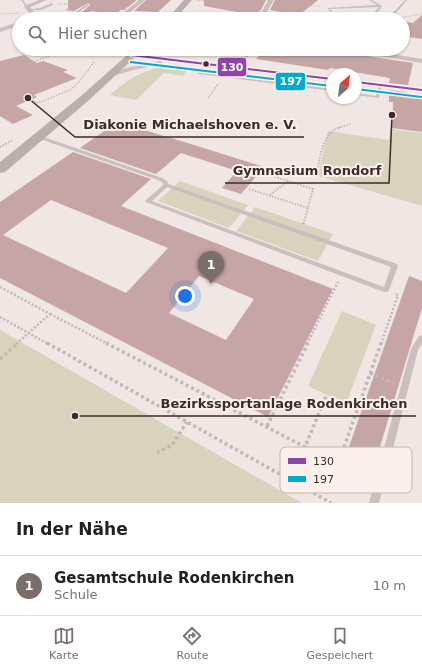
<!DOCTYPE html>
<html lang="de">
<head>
<meta charset="utf-8">
<style>
	body { margin:0; font-family:"DejaVu Sans",sans-serif; background:#f6f6f6; color:#202124 }
	.compass { position:absolute; left:326px; top:68px; width:36px; height:36px; border-radius:50%; background:#fff; box-shadow:0 1px 3px #0004; rotate:28deg }
	.you { position:absolute; left:185px; top:296px; width:14px; height:14px; margin:-10px; border:3px solid #fff; border-radius:50%; background:#1a73e8; box-shadow:0 0 0 6px #1a73e833 }
	.badge { display:grid; place-items:center; width:26px; height:26px; border-radius:50%; background:#7a6d6a; color:#fff; font-size:13px; font-weight:700 }
	.pin { position:absolute; translate:-50% -33px; filter:drop-shadow(0 1px 2px #0008) }
	.pin::after { content:''; position:absolute; top:21px; width:14px; height:12px; background:inherit; clip-path:polygon(0 0,100% 0,50% 100%) }
	.list { margin:0; padding:0; list-style:none }
	h2 { display:flex; justify-content:space-between; align-items:center; height:52px; margin:0; padding:0 16px; font-size:17px }
	h2 small { font-size:13px; font-weight:400; color:#757577 }
	.list li { display:grid; grid-template-columns:26px 1fr auto; gap:12px; align-items:center; box-sizing:border-box; height:60px; padding:0 16px; border-top:1px solid #e0e0e0 }
	.list b { display:block; font-size:15px; white-space:nowrap }
	.list p { margin:0; font-size:13px; white-space:nowrap; color:#757577 }
	.list em { font-size:13px; font-style:normal; color:#757577 }
	.icon { flex:none; width:22px; height:22px; fill:none; stroke:currentColor; stroke-width:2; stroke-linecap:round; stroke-linejoin:round }
	.map { position:relative; flex:none; width:422px; height:503px; overflow:hidden }
	.search { position:absolute; background:#fff; box-shadow:0 1px 3px #0004; left:12px; right:12px; top:12px; height:44px; display:flex; align-items:center; gap:10px; box-sizing:border-box; padding:0 14px; border-radius:22px; color:#757577; font-size:15px }
	.sheet { height:112px; background:#fff }
	nav { display:flex; justify-content:space-around; align-items:center; box-sizing:border-box; height:56px; border-top:1px solid #e0e0e0; background:#fff; font-size:11px; color:#757577 }
	nav a { display:grid; justify-items:center; gap:2px }
	nav .on { color:#7a6d6a }
	.map>svg:first-child { display:block }
</style>
</head>
<body>
<div class="map">
<svg width="422" height="503" viewBox="0 0 422 503">
	<rect width="100%" height="100%" fill="#f0e7e4"/>
	<g fill="#d7d4bd">
		<path d="M179 65 189 67 183 76 164 73 136 100 110 95C132 75 150 67 179 65Z"/>
		<polygon points="390,129 422,133 422,206 318,176 328,131 389,140"/>
		<polygon points="180,181 248,205 229,228 158,201"/>
		<polygon points="255,207 333,234 318,261 236,231"/>
		<polygon points="342,311 376,325 346,404 308,386"/>
		<polygon points="0,330 302,503 0,503"/>
	</g>
	<g fill="#c5a6a4" fill-rule="evenodd">
		<polygon points="68,0 137,0 124,10 121,10 115,14 91,11 88,13 82,12 90,5 88,3 74,11 65,10 69,8 68,8"/>
		<polygon points="146,0 171,0 158,12 134,11"/>
		<polygon points="204,0 266,0 261,10 253,15 204,6"/>
		<polygon points="275,0 318,0 299,15 270,10"/>
		<polygon points="422,15 422,39 403,36 403,28 408,22 413,23"/>
		<polygon points="265,49 302,49 333,54 334,51 413,63 408,85 389,83 390,78 330,68 328,70 256,59"/>
		<polygon points="24,55 37,63 43,61 68,70 63,72 77,78 34,95 37,97 16,106 33,115 13,124 0,116 0,61"/>
		<polygon points="389,90 406,92 405,95 422,97 422,132 392,128 393,102 389,102"/>
		<polygon points="117,122 191,144 264,167 241,194 222,188 237,171 181,153 156,174 80,148"/>
		<path d="M73 152 151 179 121 206 333 289 268 417 0 278V202ZM51 200 168 248 126 293 3 235ZM199 276 254 299 226 340 169 313Z"/>
		<polygon points="409,276 422,281 422,308 372,473 345,458"/>
	</g>
	<g fill="none" stroke-linecap="round" stroke-linejoin="round">
		<g stroke="#c2b7b4" stroke-width="1" stroke-dasharray="1 1" stroke-linecap="butt">
			<polyline points="197,1 211,0"/>
			<polyline points="58,4 73,4"/>
			<polyline points="309,5 321,7"/>
			<polyline points="0,14 19,13"/>
			<polyline points="403,19 404,17 421,14 422,12"/>
			<polyline points="49,56 54,54"/>
		</g>
		<g stroke="#c2b7b4" stroke-width="1.5" stroke-dasharray="1.5 1.5" stroke-linecap="butt">
			<polyline points="23,66 52,55"/>
			<polyline points="208,98 219,83"/>
			<polyline points="31,100 38,103 70,90 80,81 94,62"/>
			<polyline points="338,128 351,124"/>
		</g>
		<g stroke="#c2b7b4" stroke-width="2" stroke-dasharray="1.5 1.5" stroke-linecap="butt">
			<polyline points="0,147 13,140"/>
			<polyline points="263,173 313,189 304,222"/>
			<path d="M316 176C321 157 321 133 341 127"/>
			<polyline points="249,189 308,208"/>
			<polyline points="270,195 288,181"/>
		</g>
		<g stroke="#c2b7b4" stroke-width="2.5" stroke-dasharray="2 2" stroke-linecap="butt">
			<polyline points="303,224 305,221"/>
			<polyline points="0,287 50,314 16,344"/>
			<polyline points="50,314 108,344"/>
			<polyline points="0,317 48,344"/>
			<polyline points="307,344 338,282"/>
			<polyline points="381,344 398,295 394,293"/>
		</g>
		<g stroke="#c2b7b4" stroke-width="3.5" stroke-dasharray="3 3" stroke-linecap="butt">
			<polyline points="47,343 331,503"/>
			<polyline points="106,343 305,447 326,396"/>
			<polyline points="0,359 18,343"/>
			<polyline points="370,373 395,384"/>
			<polyline points="267,426 308,343"/>
			<polyline points="305,447 369,480"/>
			<polyline points="157,453 172,445 187,422"/>
			<polyline points="338,464 381,343"/>
		</g>
		<g fill="#c9bfbc" fill-rule="evenodd">
			<polygon points="21,0 23,0 28,7 26,7"/>
			<polygon points="369,0 372,0 382,6 374,17 369,19 368,17 372,15 379,7 330,9 338,18 337,19 327,8 377,5"/>
			<polygon points="405,0 407,0 391,19 389,19 389,17"/>
			<polygon points="52,3 53,5 41,10 29,11 28,10 40,8"/>
			<polygon points="87,4 89,5 69,19 67,18"/>
			<polygon points="251,49 255,49 237,69 227,76 332,89 332,91 199,74 197,73 199,72 223,75 235,67"/>
			<polygon points="379,84 382,85 379,98 356,95 356,93 376,96"/>
			<path d="M37 136H41L162 178 167 181 168 184 397 264 398 266 389 290 388 292H384L146 202 145 201 146 200 163 185V183L158 180 37 138ZM167 187 391 267 384 287 152 201Z"/>
			<polygon points="422,335 422,344 418,350 379,503 369,503 411,349 419,336"/>
		</g>
		<g fill="#c9bfbc" fill-rule="evenodd">
			<polygon points="39,0 47,0 30,7 39,19 33,19 24,6"/>
			<polygon points="139,0 145,0 124,17 259,17 268,0 274,0 264,17 390,16 393,18 39,19 42,17 118,17"/>
			<polygon points="19,22 19,26 0,32 0,28"/>
			<polygon points="346,49 361,49 422,59 422,63 349,51"/>
			<polygon points="132,53 332,77 332,81 130,56 129,55"/>
			<polygon points="160,61 162,62 162,64 133,70 113,76 109,74 130,67"/>
			<polygon points="356,80 422,88 422,92 356,84"/>
		</g>
		<g fill="#baafac" fill-rule="evenodd">
			<polygon points="184,0 192,0 175,19 167,19"/>
			<polygon points="134,49 144,49 89,100 5,172 0,173 0,162 81,96"/>
		</g>
		<defs>
			<g id="bus-1">
				<polygon points="132,54 332,78 332,80 131,56 131,54"/>
				<polygon points="356,81 422,89 422,91 356,83"/>
			</g>
			<g id="bus-2">
				<polygon points="131,61 331,85 332,85 332,87 130,63 130,61"/>
				<polygon points="356,88 421,96 422,96 422,98 356,90"/>
			</g>
		</defs>
		<use href="#bus-1" stroke="#fbf0ec" stroke-width="3"/>
		<use href="#bus-2" stroke="#fbf0ec" stroke-width="3"/>
		<use href="#bus-1" fill="#8e44ad" fill-rule="evenodd"/>
		<use href="#bus-2" fill="#00a9ce" fill-rule="evenodd"/>
	</g>
	<circle fill="#3b2b29" stroke="#fbf0ec" stroke-width="1.5" cx="206" cy="64" r="3.5"/>
	<rect x="280" y="447" width="132" height="46" rx="6" fill="#fbf0ec" stroke="#c1b5b2" stroke-width="1"/>
	<rect x="288" y="458" width="18" height="6" fill="#8e44ad"/>
	<rect x="288" y="476" width="18" height="6" fill="#00a9ce"/>
	<g font-size="11" fill="#3b2b29">
		<text x="313" y="465">130</text>
		<text x="313" y="483">197</text>
	</g>
	<path fill="none" stroke="#3b2b29" stroke-width="1.5" d="M28 98L75 137H304M392 115L389 183H225M75 416L153 416H416"/>
	<g fill="#3b2b29" stroke="#fbf0ec" stroke-width="1.5">
		<circle cx="28" cy="98" r="4"/>
		<circle cx="392" cy="115" r="4"/>
		<circle cx="75" cy="416" r="4"/>
	</g>
	<g font-size="13" text-anchor="middle" font-weight="bold" fill="#3b2b29" stroke="#fbf0ec" stroke-width="4" stroke-linejoin="round" paint-order="stroke">
		<text x="190" y="129">Diakonie Michaelshoven e. V.</text>
		<text x="307" y="175">Gymnasium Rondorf</text>
		<text x="284" y="408">Bezirkssportanlage Rodenkirchen</text>
	</g>
	<g stroke="#fbf0ec" stroke-width="1.5">
		<rect x="217" y="57" width="30" height="20" rx="4" fill="#8e44ad"/>
		<rect x="275" y="72" width="31" height="19" rx="4" fill="#00a9ce"/>
	</g>
	<g font-size="11" text-anchor="middle" font-weight="bold" fill="#fff">
		<text x="232" y="71">130</text>
		<text x="291" y="85">197</text>
	</g>
</svg>
<svg class="compass" viewBox="-18 -18 36 36"><path d="M0-13l5 13h-10z" fill="#e53935"/><path d="M0 13l5-13h-10z" fill="#757577"/></svg>
<div class="you"></div>
<div class="pin badge" style="left:211px;top:284px">1</div>
<div class="search"><svg class="icon" aria-label="search" viewBox="0 0 24 24"><circle cx="10" cy="10" r="6"/><path d="M15 15l6 6"/></svg>Hier suchen</div>
</div>
<section class="sheet">
<h2>In der Nähe<small></small></h2>
<ul class="list">
<li><span class="badge">1</span><div><b>Gesamtschule Rodenkirchen</b><p>Schule</p></div><em>10 m</em></li>
</ul>
</section>
<nav>
<a class="on"><svg class="icon" aria-label="map" viewBox="0 0 24 24"><path d="M3 6l6-2 6 2 6-2v14l-6 2-6-2-6 2zM9 4v14M15 6v14"/></svg>Karte</a>
<a><svg class="icon" aria-label="directions" viewBox="0 0 24 24"><path d="M12 3l9 9-9 9-9-9zM9 14v-3h6M13 9l2 2-2 2"/></svg>Route</a>
<a><svg class="icon" aria-label="saved" viewBox="0 0 24 24"><path d="M7 4h10v16l-5-4-5 4z"/></svg>Gespeichert</a>
</nav>
</body>
</html>
